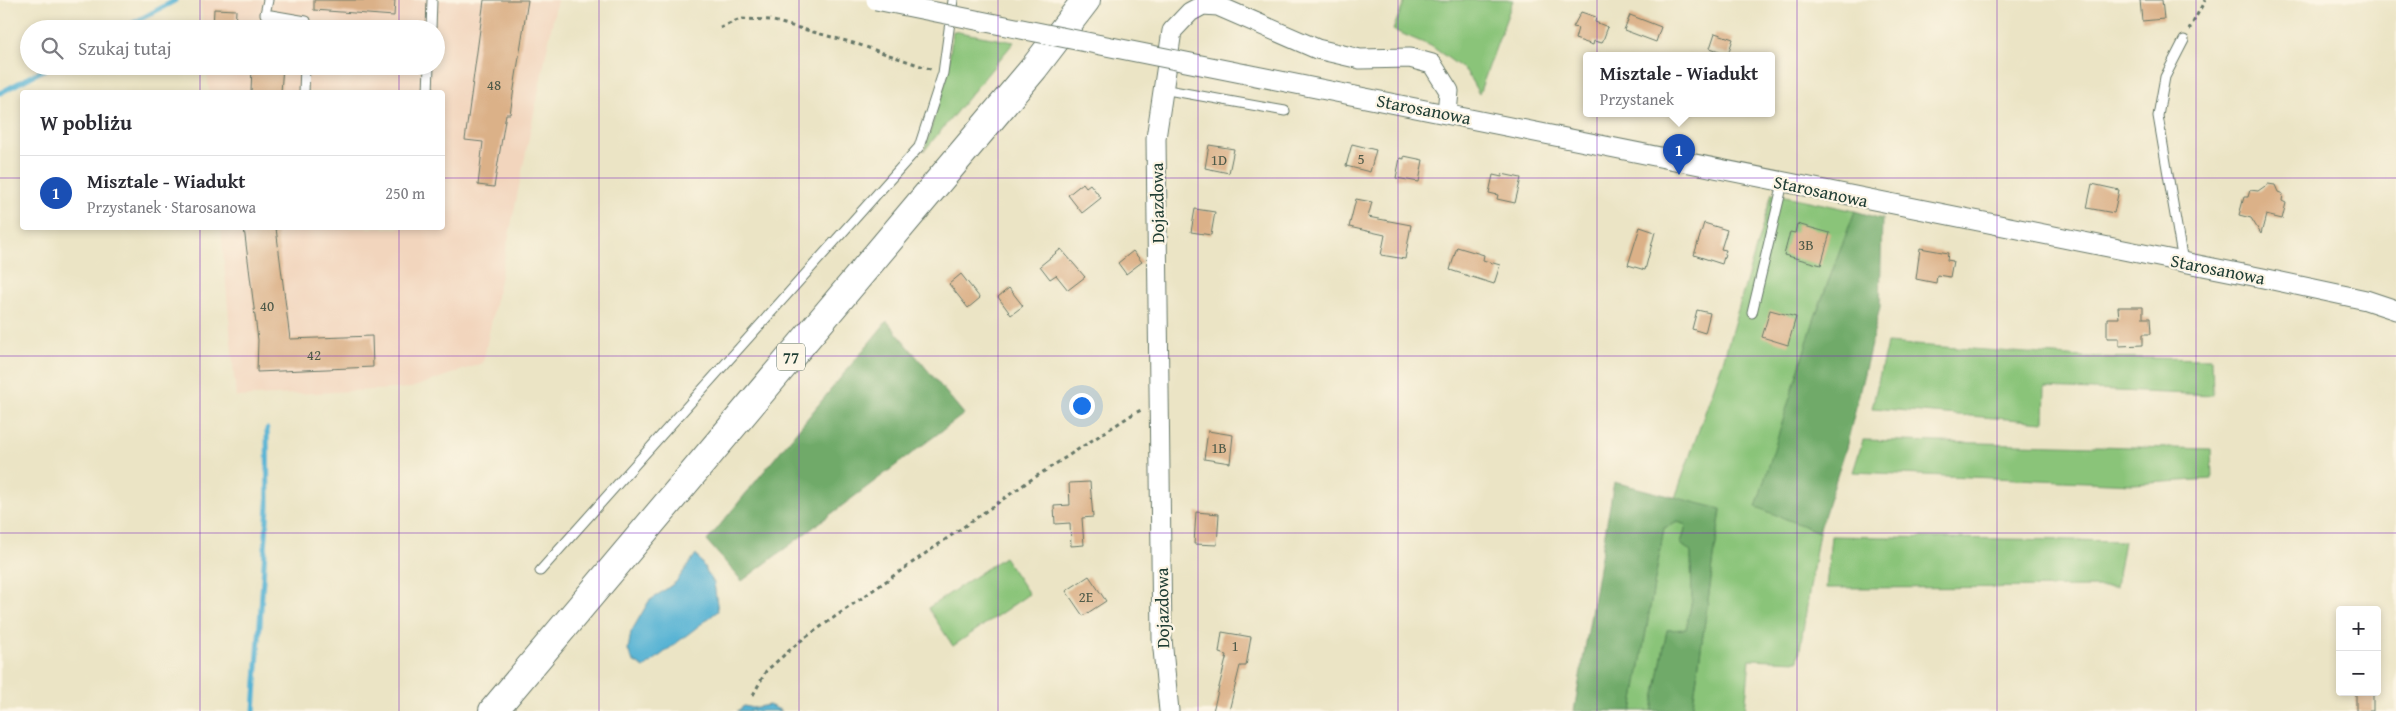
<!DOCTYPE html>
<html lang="pl">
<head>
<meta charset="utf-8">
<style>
	body { margin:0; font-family:"Gentium Book Plus",serif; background:#f2f2f3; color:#2b2b33 }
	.controls { position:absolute; right:15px; bottom:15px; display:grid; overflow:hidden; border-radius:5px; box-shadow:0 2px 8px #0003 }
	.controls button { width:45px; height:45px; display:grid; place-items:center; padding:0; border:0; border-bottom:1px solid #e1e1e2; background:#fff; color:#2b2b33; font:25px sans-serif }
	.you { position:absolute; left:1081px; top:405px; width:18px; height:18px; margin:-12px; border:4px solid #fff; border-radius:50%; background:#1a73e8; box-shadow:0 0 0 8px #1a73e833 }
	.badge { display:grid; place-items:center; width:32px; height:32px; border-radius:50%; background:#b5179e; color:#fff; font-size:16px; font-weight:700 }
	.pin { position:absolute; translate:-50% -41px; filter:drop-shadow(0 1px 2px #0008) }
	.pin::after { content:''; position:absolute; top:26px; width:18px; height:15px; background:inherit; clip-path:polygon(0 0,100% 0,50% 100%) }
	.popup { position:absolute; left:1583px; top:52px; width:192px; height:65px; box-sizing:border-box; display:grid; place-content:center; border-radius:5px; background:#fff; filter:drop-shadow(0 1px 4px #0005); font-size:16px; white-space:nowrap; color:#7c7c81 }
	.popup b { font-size:19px; color:#2b2b33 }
	.popup::after { content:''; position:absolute; left:50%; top:100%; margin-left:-10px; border:10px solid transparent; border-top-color:#fff }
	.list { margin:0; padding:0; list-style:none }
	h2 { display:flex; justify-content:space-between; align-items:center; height:65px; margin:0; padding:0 20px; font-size:21px }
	h2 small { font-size:16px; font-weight:400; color:#7c7c81 }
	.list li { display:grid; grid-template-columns:32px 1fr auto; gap:15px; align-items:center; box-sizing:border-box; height:75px; padding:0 20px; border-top:1px solid #e1e1e2 }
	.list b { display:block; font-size:19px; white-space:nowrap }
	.list p { margin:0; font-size:16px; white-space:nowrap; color:#7c7c81 }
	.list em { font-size:16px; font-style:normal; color:#7c7c81 }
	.icon { flex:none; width:28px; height:28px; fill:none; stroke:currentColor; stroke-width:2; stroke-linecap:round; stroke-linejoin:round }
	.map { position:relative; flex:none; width:2396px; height:711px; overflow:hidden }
	.search { position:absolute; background:#fff; box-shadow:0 2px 8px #0003; left:20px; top:20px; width:425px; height:55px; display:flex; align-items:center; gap:12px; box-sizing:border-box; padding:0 18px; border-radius:28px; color:#7c7c81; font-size:19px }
	.panel { position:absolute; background:#fff; box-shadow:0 2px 8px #0003; left:20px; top:90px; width:425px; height:140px; border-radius:5px }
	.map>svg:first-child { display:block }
</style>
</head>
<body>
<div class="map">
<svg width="2396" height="711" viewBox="0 0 2396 711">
	<rect width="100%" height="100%" fill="#fcf5e5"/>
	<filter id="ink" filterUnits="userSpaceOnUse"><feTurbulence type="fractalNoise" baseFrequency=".02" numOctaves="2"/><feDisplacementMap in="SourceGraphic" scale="10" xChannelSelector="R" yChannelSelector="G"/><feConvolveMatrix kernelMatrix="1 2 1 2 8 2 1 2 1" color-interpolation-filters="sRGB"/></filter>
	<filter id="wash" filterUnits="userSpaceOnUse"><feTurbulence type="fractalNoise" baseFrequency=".0096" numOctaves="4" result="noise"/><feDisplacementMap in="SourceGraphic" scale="20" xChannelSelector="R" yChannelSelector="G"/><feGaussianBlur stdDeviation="1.12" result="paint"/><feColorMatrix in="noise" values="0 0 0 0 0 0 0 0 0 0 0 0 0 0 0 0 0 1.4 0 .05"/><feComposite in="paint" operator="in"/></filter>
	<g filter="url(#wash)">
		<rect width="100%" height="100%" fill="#ebe4c5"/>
		<polygon fill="#f2d5bd" points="205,0 557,0 483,363 411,388 236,397 221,228 442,228 442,92 209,92 207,66 436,66 436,29 203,29 201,3"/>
		<g fill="#8ac479" stroke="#548056">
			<polygon points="1405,0 1513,0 1479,94 1466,71 1431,46 1393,30"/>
			<polygon points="953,31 1014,42 924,151 947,76"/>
			<polygon points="1772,193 1855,211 1815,317 1757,507 1819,532 1798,661 1750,659 1745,711 1692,711 1721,510 1675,498 1723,361"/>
			<polygon points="1887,343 2083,357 2212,359 2213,395 2045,388 2044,422 1872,408"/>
			<polygon points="1863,440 2211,449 2212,479 2133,484 1853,472"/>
			<polygon points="1678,522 1686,525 1681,544 1691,552 1692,600 1686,629 1667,630 1652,711 1632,711 1664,528"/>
			<polygon points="1831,536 2124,541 2116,587 1826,588"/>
			<polygon points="1004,557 1029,594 953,646 928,608"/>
		</g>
		<g fill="#6faa69" stroke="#47744e">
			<polygon points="1855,211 1882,219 1880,307 1846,448 1819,532 1756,507 1815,317"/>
			<polygon points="887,321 964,414 742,581 707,541"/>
			<polygon points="1614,482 1721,509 1692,711 1652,711 1667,630 1686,629 1692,600 1691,552 1681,544 1686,525 1678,522 1664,528 1632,711 1574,711"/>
		</g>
		<g fill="#56b3d4" stroke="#3a7884">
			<polygon points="696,554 714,583 718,611 644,668 633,661 628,650 631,632 649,601 676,582"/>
			<polygon points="769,705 782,711 737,711 744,706 752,708"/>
		</g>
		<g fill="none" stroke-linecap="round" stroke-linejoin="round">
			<g stroke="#56b3d4" stroke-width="5">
				<polyline points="122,29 176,0"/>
				<polyline points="0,93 51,66"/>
				<polyline points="254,711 268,506 267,429"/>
			</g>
		</g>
		<g id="blocks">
			<g fill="#dbb188">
				<polygon points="314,0 395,0 394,16 314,10"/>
				<polygon points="484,0 528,0 510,114 506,114 494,187 478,185 483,142 465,140"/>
				<polygon points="2140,0 2162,0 2164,19 2142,21"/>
				<polygon points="214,9 236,10 235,29 213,29"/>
				<polygon points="1581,12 1596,17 1595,22 1608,27 1602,43 1594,41 1593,45 1575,39 1578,28 1573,27"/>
				<polygon points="1630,15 1661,27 1656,42 1624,30"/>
				<polygon points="1715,33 1733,39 1728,54 1710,48"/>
				<polygon points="252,66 283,66 281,92 251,92"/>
				<polygon points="1352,144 1376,150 1370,172 1346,166"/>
				<polygon points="1209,145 1234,149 1229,173 1205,168"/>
				<polygon points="1404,156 1423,160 1419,182 1396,178 1400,158 1404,159"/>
				<polygon points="1502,174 1521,178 1515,203 1497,199 1498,195 1489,193 1493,175 1502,177"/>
				<polygon points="1083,183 1086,187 1090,184 1101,198 1082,213 1068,195"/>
				<polygon points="2092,184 2119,190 2114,213 2087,208"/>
				<polygon points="2268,184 2275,185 2278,192 2283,194 2282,201 2286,203 2282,219 2266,215 2261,234 2251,218 2239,215 2244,197 2248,197 2250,190 2258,191"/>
				<polygon points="1356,199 1372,202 1368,217 1411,225 1405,259 1381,255 1385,235 1349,227"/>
				<polygon points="1195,209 1215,212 1211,235 1191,232"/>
				<polygon points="1704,223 1727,230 1721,249 1726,250 1722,264 1694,255"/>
				<polygon points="1797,224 1830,233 1821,265 1784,255 1790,232 1795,233"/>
				<polygon points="1640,227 1655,232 1645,270 1628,265"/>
				<polygon points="244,228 276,228 290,339 372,336 373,367 257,372 258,340"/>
				<polygon points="1457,247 1484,255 1483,260 1500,265 1494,284 1450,270"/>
				<polygon points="1920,248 1948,253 1947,260 1953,261 1950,277 1937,275 1936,283 1916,279"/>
				<polygon points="1061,249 1085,277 1068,290 1056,275 1050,279 1040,266"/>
				<polygon points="1133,251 1142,262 1126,274 1118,263"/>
				<polygon points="961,274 980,298 968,308 949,284"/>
				<polygon points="1009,288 1023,306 1011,315 998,297"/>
				<polygon points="2118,307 2143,307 2143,318 2150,318 2151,334 2143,334 2143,345 2119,346 2119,338 2107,338 2107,318 2119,318"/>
				<polygon points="1697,310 1710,313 1705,333 1692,329"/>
				<polygon points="1770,310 1796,317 1788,345 1762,337"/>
				<polygon points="1208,431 1233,435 1230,463 1204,459"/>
				<polygon points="1090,482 1093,517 1082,518 1084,545 1071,546 1070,523 1055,524 1054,506 1070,505 1069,483"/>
				<polygon points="1196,512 1219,514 1217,545 1194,544"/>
				<polygon points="1089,576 1106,601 1083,616 1066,591"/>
				<polygon points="1222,632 1251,637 1246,666 1240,666 1229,711 1213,711 1227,655 1219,653"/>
				<rect x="2356" y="692" width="17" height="19"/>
			</g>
		</g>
	</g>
	<g filter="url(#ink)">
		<use href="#blocks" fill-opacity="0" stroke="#667767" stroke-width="1"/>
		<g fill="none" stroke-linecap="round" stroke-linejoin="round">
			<defs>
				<g id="lane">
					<polyline points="268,0 265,14 306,21 306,29"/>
					<polyline points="431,29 432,0"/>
					<polyline points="1162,89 1285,111"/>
					<polyline points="304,92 305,66"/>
					<polyline points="428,92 429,66"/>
					<polyline points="2183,262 2158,116 2165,77 2184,40"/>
					<polyline points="1752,313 1783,183"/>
					<polyline points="540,571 919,147 943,73 953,0"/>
				</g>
				<g id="street">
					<polyline points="1246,74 2263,278 2366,300 2396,310"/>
					<polyline points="1169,711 1162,639 1156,138 1172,31 1190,12 1203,5 1218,6 1317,49 1360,59 1410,58 1432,64 1449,91 1447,113"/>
				</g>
				<polyline id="primary" points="493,711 927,195 1034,68 1086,0"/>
			</defs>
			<use href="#lane" stroke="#667767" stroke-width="11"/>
			<use href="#street" stroke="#667767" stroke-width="21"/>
			<use href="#primary" stroke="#667767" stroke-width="30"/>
			<g stroke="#667767" stroke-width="3" stroke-dasharray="4 4" stroke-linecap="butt">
				<polyline points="720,28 740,19 770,20 857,44 933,70"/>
				<polyline points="2189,30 2205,0"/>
				<polyline points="753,695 766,671 799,642 1029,481 1133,414 1143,409"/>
			</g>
			<use href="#lane" stroke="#fff" stroke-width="9"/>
			<use href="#street" stroke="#fff" stroke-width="19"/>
			<use href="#primary" stroke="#fff" stroke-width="28"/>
			<defs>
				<polyline id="street-bridge" points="876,0 1246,74"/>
			</defs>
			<use href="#street-bridge" stroke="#667767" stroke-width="21" stroke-linecap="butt"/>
			<use href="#street-bridge" stroke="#fff" stroke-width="19"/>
		</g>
	</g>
	<path fill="none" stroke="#7b2cbf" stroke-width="1" stroke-opacity="0.55" d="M200 0V29M399 0V29M599 0V711M799 0V711M998 0V711M1198 0V711M1398 0V711M1597 0V711M1797 0V711M1997 0V711M2196 0V711M200 66V92M399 66V92M0 178H22M442 178H2396M200 228V711M399 228V711M0 356H2396M0 533H2396"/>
	<g text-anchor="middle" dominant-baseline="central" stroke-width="4.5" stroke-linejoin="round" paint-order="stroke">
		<g font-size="15" fill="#4e5a49">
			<text x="494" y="84">48</text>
			<text x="1361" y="158">5</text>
			<text x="1219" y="159">1D</text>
			<text x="1806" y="244">3B</text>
			<text x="267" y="305">40</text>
			<text x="314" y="354">42</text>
			<text x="1219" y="447">1B</text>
			<text x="1086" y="596">2E</text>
			<text x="1235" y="645">1</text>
		</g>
		<rect fill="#fcf5e5" stroke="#617469" stroke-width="1" x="777" y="343.5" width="28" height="27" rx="4"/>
		<g font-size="16" font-weight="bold" fill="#1f3d34">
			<text x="791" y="357">77</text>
		</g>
		<g font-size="18" fill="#1f3d34" stroke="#fcf5e5">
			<text transform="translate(1424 109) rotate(11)">Starosanowa</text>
			<text transform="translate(1821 191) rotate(12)">Starosanowa</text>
			<text transform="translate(1157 203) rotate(-91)">Dojazdowa</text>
			<text transform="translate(2218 269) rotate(11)">Starosanowa</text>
			<text transform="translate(1162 608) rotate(-91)">Dojazdowa</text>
		</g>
	</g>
</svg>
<div class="controls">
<button>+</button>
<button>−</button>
</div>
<div class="you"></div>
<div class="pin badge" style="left:1679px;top:175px;background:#1a4fb4">1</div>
<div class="popup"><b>Misztale - Wiadukt</b>Przystanek</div>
<div class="search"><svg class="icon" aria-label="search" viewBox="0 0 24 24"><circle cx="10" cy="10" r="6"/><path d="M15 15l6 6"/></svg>Szukaj tutaj</div>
<section class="panel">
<h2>W pobliżu<small></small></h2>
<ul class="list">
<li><span class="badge" style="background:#1a4fb4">1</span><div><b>Misztale - Wiadukt</b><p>Przystanek · Starosanowa</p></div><em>250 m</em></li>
</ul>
</section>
</div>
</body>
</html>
